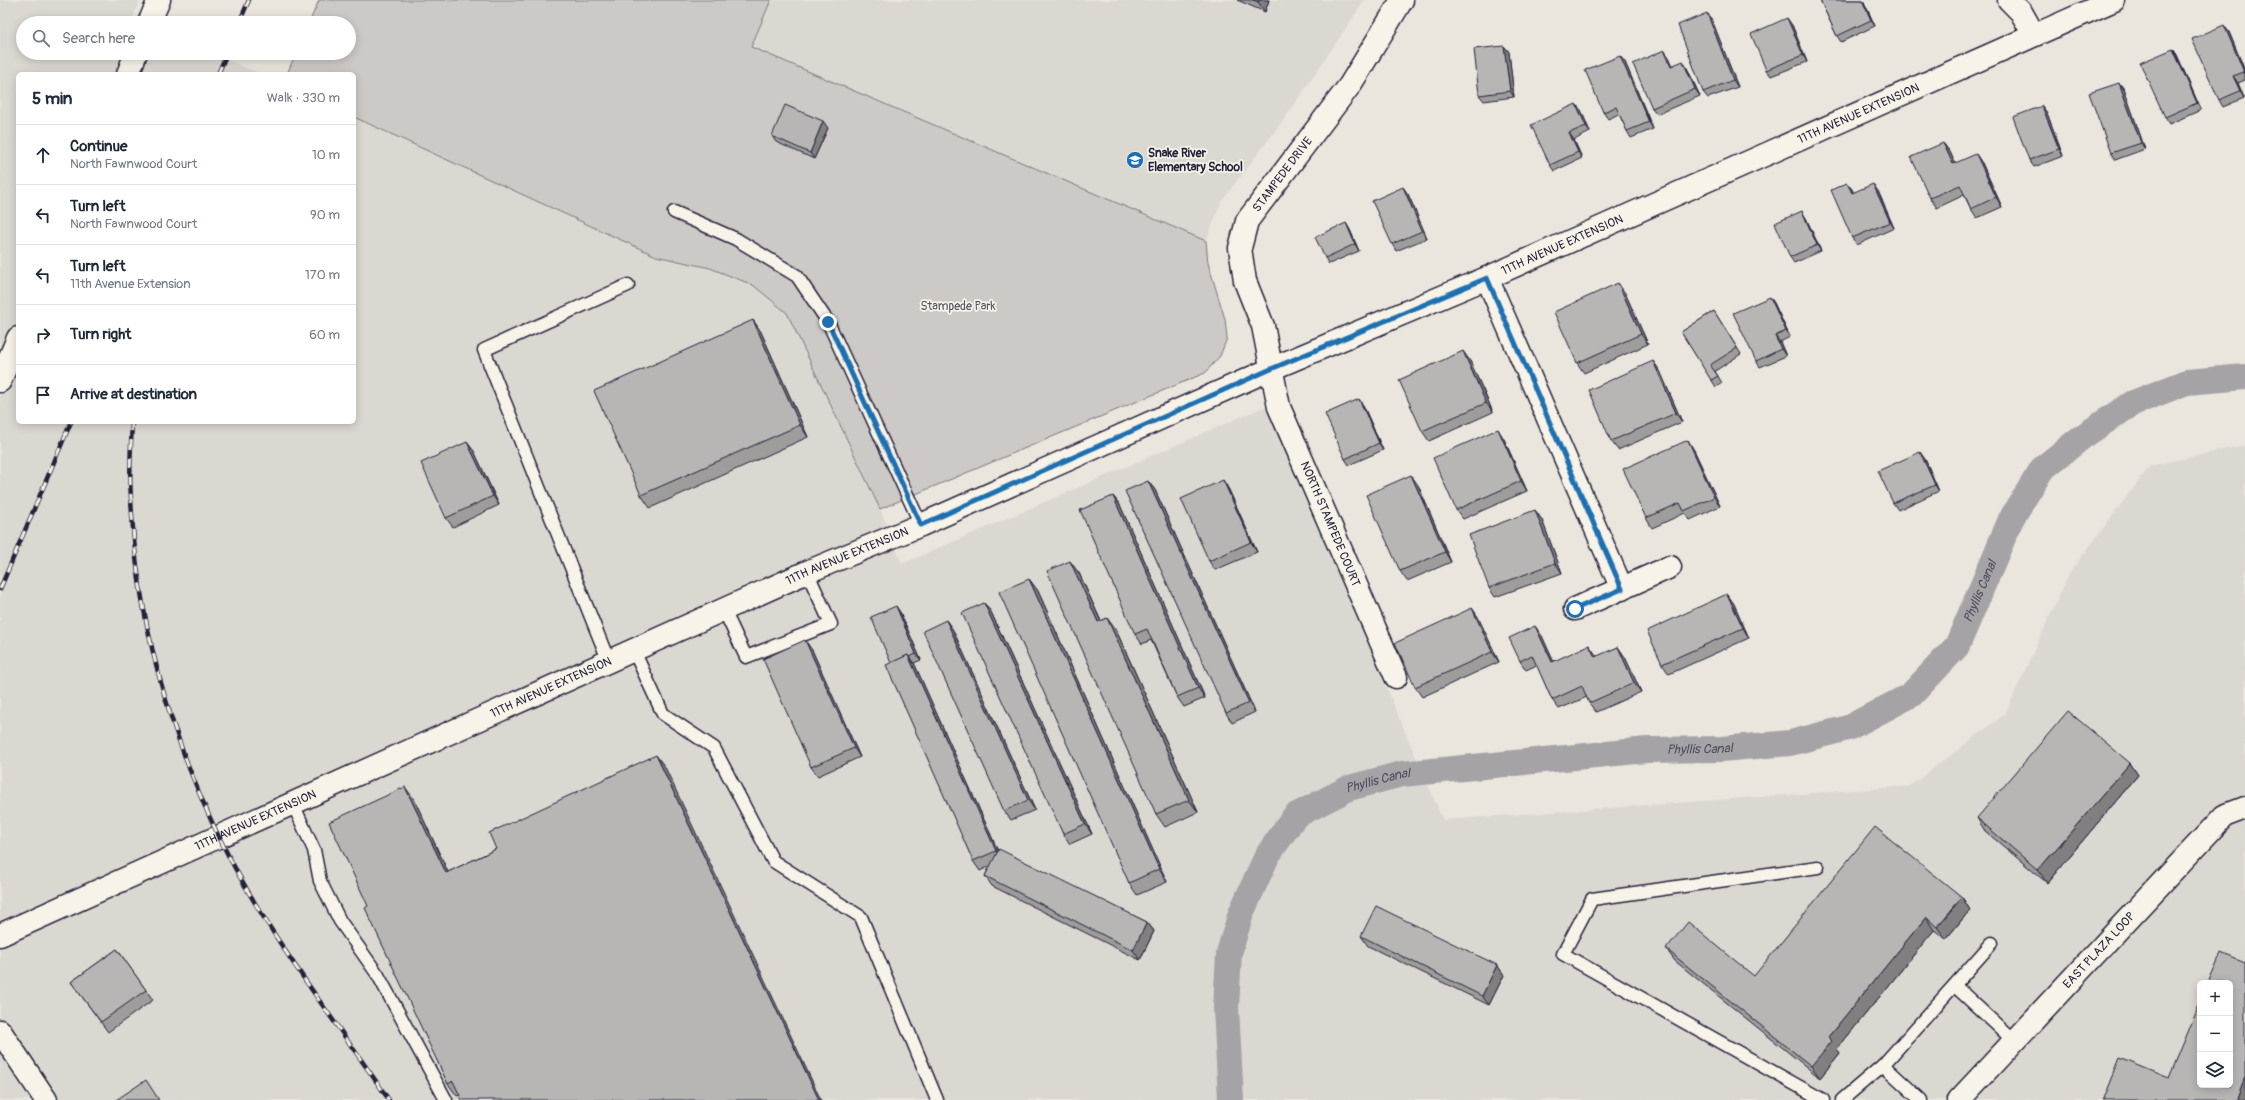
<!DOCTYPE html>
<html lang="en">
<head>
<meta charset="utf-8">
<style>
	body { margin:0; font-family:Pangolin,sans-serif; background:#f6f6f7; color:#1f2937 }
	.controls { position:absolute; right:12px; bottom:12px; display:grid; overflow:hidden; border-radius:6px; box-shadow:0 2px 10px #0003 }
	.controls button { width:36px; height:36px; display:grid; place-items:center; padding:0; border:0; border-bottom:1px solid #e0e1e3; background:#fff; color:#1f2937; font:20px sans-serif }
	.stop { position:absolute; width:12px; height:12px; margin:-9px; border:3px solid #1f6fb2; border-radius:50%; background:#fff }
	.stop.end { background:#1f6fb2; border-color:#fff; box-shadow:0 1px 4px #0008 }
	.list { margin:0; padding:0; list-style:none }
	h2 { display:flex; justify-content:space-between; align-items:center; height:52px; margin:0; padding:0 16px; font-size:17px }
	h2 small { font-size:13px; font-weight:400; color:#747a83 }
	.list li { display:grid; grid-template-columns:26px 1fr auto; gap:12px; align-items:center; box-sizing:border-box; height:60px; padding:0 16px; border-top:1px solid #e0e1e3 }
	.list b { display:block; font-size:15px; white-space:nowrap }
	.list p { margin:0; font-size:13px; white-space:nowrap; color:#747a83 }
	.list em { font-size:13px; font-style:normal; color:#747a83 }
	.icon { flex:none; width:22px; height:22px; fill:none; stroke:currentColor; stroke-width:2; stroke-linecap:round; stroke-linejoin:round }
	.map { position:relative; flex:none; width:2245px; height:1100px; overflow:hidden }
	.search { position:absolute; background:#fff; box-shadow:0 2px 10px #0003; left:16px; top:16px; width:340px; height:44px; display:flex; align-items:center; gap:10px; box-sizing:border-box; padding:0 14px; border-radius:22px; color:#747a83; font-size:15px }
	.panel { position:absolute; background:#fff; box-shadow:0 2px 10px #0003; left:16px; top:72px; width:340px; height:352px; border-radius:6px }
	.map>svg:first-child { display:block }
</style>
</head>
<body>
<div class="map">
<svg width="2245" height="1100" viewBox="0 0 2245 1100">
	<rect width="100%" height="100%" fill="#eae6de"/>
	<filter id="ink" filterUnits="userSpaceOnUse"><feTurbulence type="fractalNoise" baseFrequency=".025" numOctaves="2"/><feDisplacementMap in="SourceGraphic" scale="8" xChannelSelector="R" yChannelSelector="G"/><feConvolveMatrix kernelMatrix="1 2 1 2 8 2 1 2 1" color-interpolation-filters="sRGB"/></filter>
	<g filter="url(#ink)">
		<g fill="#dbd8d2" fill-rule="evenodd">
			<path d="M0 0H140L133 17 146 23H23V53H213L260 74H18V422H354V117L656 256 710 268 753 285 787 313 880 509 902 564 1266 406 1443 820 1910 786 2005 714 2070 572 2150 466 2245 445V1100H0ZM2200 983H2230V1085H2200Z"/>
			<polygon points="771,0 1365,0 1285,118 1221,202 1206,241 751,47"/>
		</g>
		<polygon fill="#cdc9c6" stroke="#787680" points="319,0 771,0 751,47 1206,241 1208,263 1225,319 1227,338 1220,356 1205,373 880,509 787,313 753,285 710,268 656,256 354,117 354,74 287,74 296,53 349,53 349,23 309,23"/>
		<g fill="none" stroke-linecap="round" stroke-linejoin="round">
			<path stroke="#a6a3a6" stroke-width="26" id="s1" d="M1231 1100 1226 1008 1229 953 1241 913 1267 856 1295 816 1349 788 1402 774 1647 750 1721 749 1790 743 1848 728 1911 695 1957 646 2011 519 2042 469 2082 437 2133 403 2187 382 2245 377"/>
			<defs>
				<g id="service">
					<polyline points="674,212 736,239 797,276 828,322 921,525"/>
					<polyline points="724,610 746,657 831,624 807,572"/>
					<polyline points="634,651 663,714 714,748 773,861 861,917 937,1100"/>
					<polyline points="609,662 484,350 628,285"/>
					<polyline points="293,804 314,850 320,881 340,921 378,975 446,1100"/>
					<polyline points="1818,867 1592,899 1563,954 1823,1100"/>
					<polyline points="1955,986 2013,1040"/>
					<polyline points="1883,1065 1992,943"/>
					<polyline points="1842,1100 1883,1065 1921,1100"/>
				</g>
				<g id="minor">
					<polyline points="2009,0 2021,12 2034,35"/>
					<polyline points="1487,278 1622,589"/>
					<polyline points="1575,609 1670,567"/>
					<path id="s2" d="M1396 677 1279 407 1263 326 1245 281 1240 248 1247 221 1350 85 1402 0"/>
					<polyline points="0,1031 46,1100"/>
					<path id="s3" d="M1959 1100 2224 816 2245 808"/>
				</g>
				<g id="tertiary">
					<polyline points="149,23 159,0"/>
					<polyline points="128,74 136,53"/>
					<polyline points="0,381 18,338"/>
					<path id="s4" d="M0 935 807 572 921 525 1271 369 1487 278 2114 0"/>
				</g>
			</defs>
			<use href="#service" stroke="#22223b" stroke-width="15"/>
			<use href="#minor" stroke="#22223b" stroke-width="25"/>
			<use href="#tertiary" stroke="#22223b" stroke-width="25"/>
			<use href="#service" stroke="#f7f3e8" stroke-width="12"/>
			<use href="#minor" stroke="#f7f3e8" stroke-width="22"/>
			<use href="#tertiary" stroke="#f7f3e8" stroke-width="22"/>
			<defs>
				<g id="rail">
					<polyline points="239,23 249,0"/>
					<polyline points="218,74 227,53"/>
					<path d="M132 422C131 447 129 472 131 497 136 614 168 731 219 837 264 930 331 1015 389 1100"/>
					<polyline points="0,589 71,422"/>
				</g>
			</defs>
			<use href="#rail" stroke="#22223b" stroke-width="4.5"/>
			<use href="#rail" stroke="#f7f3e8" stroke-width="3" stroke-dasharray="9" stroke-linecap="butt"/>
		</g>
		<g fill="#9e9d9c" stroke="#22223b">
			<polygon points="1237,0 1269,0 1265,12"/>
			<polygon points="1820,0 1863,0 1875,26 1841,42 1837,36"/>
			<polygon points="1707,13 1712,20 1738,87 1708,98 1703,92"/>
			<polygon points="1792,25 1807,62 1771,76 1766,70"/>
			<polygon points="2229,32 2245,71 2245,80 2238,83 2244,98 2223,107 2219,100"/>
			<polygon points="1504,46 1509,52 1514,97 1484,101 1479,95"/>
			<polygon points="2173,49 2177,55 2201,110 2169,124 2165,117"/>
			<polygon points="1669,57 1673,66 1687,68 1700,96 1657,114 1652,108"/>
			<polygon points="1625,62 1653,129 1631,138 1627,131 1619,114 1608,119 1603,112"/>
			<polygon points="2119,83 2124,89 2145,149 2115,160 2111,153"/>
			<polygon points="2042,106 2047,113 2063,156 2034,167 2029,160"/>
			<polygon points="1581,110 1590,132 1574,140 1582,158 1554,171 1550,165"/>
			<polygon points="828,128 814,159 776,142 772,136"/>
			<polygon points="1943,143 1950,152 1955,163 1982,163 2002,207 1977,218 1971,209 1964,195 1937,208 1930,198"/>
			<polygon points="1852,189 1853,193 1878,191 1894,228 1857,245 1852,238"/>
			<polygon points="1408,194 1427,238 1396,251 1392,244"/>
			<polygon points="1806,218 1821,251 1794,263 1790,257"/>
			<polygon points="1346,223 1350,230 1359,251 1329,264 1325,258"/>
			<polygon points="1625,293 1648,344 1584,373 1577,363"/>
			<polygon points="1770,297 1774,303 1790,337 1780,342 1786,356 1760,367 1756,361"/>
			<polygon points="1714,311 1741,354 1715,371 1722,383 1716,387 1681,332"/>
			<polygon points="753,320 761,332 808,437 650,508 641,495"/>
			<polygon points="1470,361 1493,412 1429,441 1422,431"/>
			<polygon points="1653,361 1660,371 1682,422 1618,450 1611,441"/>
			<polygon points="1363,405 1383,450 1349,465 1345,459"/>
			<polygon points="1504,439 1527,491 1463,519 1456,510"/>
			<polygon points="1694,450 1720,506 1690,520 1685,513 1652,528 1646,518"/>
			<polygon points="474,451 499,505 453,527 446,518"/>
			<polygon points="1925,459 1939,491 1898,510 1893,503"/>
			<polygon points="1223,480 1229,490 1257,552 1215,570 1209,561"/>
			<polygon points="1148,481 1155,490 1255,712 1232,723 1226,713"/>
			<polygon points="1418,485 1451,562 1407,581 1400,571"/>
			<polygon points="1113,496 1120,505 1205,698 1184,707 1177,697 1151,640 1142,644 1135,634"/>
			<polygon points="1535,510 1542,520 1562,573 1495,597 1489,588"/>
			<polygon points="1079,573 1101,621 1116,630 1198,812 1165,827 1156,814"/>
			<polygon points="1029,579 1038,591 1167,882 1137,895 1129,883"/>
			<polygon points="1727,594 1734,604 1749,638 1669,674 1662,664"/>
			<polygon points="984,603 991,612 1092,834 1070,844 1063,834"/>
			<polygon points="1472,608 1478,617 1499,662 1422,697 1415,687"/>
			<polygon points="900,612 921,660 914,663 998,851 1147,922 1154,931 1140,960 992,886 985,876 990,866 980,871 973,861 891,663"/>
			<polygon points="946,620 953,630 1035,810 1011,820 1004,811"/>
			<polygon points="1542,636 1553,661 1596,655 1597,657 1618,647 1625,657 1641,692 1596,712 1589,703 1587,697 1559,709 1552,700 1537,665 1526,670 1520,661"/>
			<polygon points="812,650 860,757 818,776 811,767"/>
			<polygon points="2130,763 2138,775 2047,883 1985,831 1977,818"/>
			<polygon points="665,767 460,1095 457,1096 448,1084 368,906 414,799 448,872 496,849"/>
			<polygon points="1962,897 1970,910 1946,939 1934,930 1837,1049 1840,1053 1820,1078 1675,961 1666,949 1754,976"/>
			<polygon points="1361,936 1497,965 1504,975 1489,1005 1368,946"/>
			<polygon points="117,949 153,1000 108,1032 71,982"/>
		</g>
		<g fill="#817f7f" stroke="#22223b">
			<polygon points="1259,0 1269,0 1265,12 1258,2"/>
			<polygon points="1862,0 1863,0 1875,26 1871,20"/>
			<polygon points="1707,13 1712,20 1738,87 1733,80"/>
			<polygon points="1787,18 1792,25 1807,62 1803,55"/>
			<polygon points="2224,25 2229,32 2245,71 2245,74"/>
			<polygon points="1504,46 1509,52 1514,97 1510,91"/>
			<polygon points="2173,49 2177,55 2201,110 2197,103"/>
			<polygon points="1664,50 1669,57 1676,73 1671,66"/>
			<polygon points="1620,56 1625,62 1653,129 1649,122"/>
			<polygon points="1683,61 1687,68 1700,96 1695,89"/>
			<polygon points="2233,76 2238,83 2244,98 2240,91"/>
			<polygon points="2119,83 2124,89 2145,149 2141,143"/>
			<polygon points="1576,104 1581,110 1590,132 1586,126"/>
			<polygon points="2042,106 2047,113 2063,156 2059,149"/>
			<polygon points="823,121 828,128 814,159 810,153"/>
			<polygon points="1569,133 1574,140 1582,158 1578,152"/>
			<polygon points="1943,143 1950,152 1960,174 1953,164"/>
			<polygon points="1976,154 1982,163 2002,207 1996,197"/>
			<polygon points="1847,183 1852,189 1857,200 1852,193"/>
			<polygon points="1873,184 1878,191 1894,228 1890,222"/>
			<polygon points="1403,187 1408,194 1427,238 1422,231"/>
			<polygon points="1802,211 1806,218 1821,251 1817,245"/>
			<polygon points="1346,223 1350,230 1359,251 1355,244"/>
			<polygon points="1618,283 1625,293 1648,344 1641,334"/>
			<polygon points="1770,297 1774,303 1790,337 1786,331"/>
			<polygon points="753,320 761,332 808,437 800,425"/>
			<polygon points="1775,336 1780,342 1786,356 1781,349"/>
			<polygon points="1463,351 1470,361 1493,412 1486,403"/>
			<polygon points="1653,361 1660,371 1682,422 1676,413"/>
			<polygon points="1359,399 1363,405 1383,450 1379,443"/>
			<polygon points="1498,429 1504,439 1527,491 1521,481"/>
			<polygon points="1688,440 1694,450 1720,506 1714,497"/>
			<polygon points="467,442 474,451 499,505 493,496"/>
			<polygon points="1920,452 1925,459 1939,491 1935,485"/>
			<polygon points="1411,475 1418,485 1451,562 1445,552"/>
			<polygon points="1223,480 1229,490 1257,552 1251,542"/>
			<polygon points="1148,481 1155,490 1255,712 1249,703"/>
			<polygon points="1113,496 1120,505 1205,698 1198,688"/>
			<polygon points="1535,510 1542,520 1562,573 1555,563"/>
			<polygon points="1070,561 1079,573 1107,635 1098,622"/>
			<polygon points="1029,579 1038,591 1167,882 1159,869"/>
			<polygon points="1727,594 1734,604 1749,638 1743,628"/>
			<polygon points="984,603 991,612 1092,834 1085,824"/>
			<polygon points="896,606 900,612 921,660 916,654"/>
			<polygon points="1472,608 1478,617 1499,662 1492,652"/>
			<polygon points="1107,618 1116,630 1198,812 1189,800"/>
			<polygon points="946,620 953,630 1035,810 1028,800"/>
			<polygon points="1535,626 1542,636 1558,671 1552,662"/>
			<polygon points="805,640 812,650 860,757 854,748"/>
			<polygon points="1589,645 1596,655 1602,667 1595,657"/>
			<polygon points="1618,647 1625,657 1641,692 1634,683"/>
			<polygon points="908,655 915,665 1002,860 996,851"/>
			<polygon points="656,755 665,767 821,1100 819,1100"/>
			<polygon points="2130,763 2138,775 2047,883 2038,870"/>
			<polygon points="405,787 414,799 454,885 446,873"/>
			<polygon points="1962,897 1970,910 1946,939 1937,927"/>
			<polygon points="1926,917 1934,930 1837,1049 1840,1053 1820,1078 1811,1066 1828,1037"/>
			<polygon points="1147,922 1154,931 1140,960 1133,950"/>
			<polygon points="1497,965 1504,975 1489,1005 1482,996"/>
			<polygon points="2245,1077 2245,1100 2236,1100"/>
		</g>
		<g fill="#b8b6b5" stroke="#22223b">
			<polygon points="1253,0 1259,0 1258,2"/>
			<polygon points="1820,0 1862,0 1871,20 1837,36"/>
			<polygon points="1707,13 1733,80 1703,92 1678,25"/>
			<polygon points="1787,18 1803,55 1766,70 1751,34"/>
			<polygon points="2224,25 2244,72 2233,76 2240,91 2219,100 2192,39"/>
			<polygon points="1504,46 1510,91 1479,95 1474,49"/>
			<polygon points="2173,49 2197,103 2165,117 2140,63"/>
			<polygon points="1664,50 1671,66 1683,61 1695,89 1652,108 1633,64"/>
			<polygon points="1620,56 1649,122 1627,131 1616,107 1603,112 1585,70"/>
			<polygon points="2119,83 2141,143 2111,153 2089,93"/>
			<polygon points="1576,104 1586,126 1569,133 1578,152 1550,165 1531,125"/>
			<polygon points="785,105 823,121 810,153 772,136"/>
			<polygon points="2042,106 2059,149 2029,160 2013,117"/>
			<polygon points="1943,143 1953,164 1976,154 1996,197 1971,209 1960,185 1930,198 1911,157"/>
			<polygon points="1847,183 1852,193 1873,184 1890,222 1852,238 1831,190"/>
			<polygon points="1403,187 1422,231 1392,244 1372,201"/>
			<polygon points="1802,211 1817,245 1790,257 1775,223"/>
			<polygon points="1346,223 1355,244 1325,258 1315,237"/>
			<polygon points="1618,283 1641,334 1577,363 1554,312"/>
			<polygon points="1770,297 1786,331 1775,336 1781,349 1756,361 1733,313"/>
			<polygon points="1714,311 1737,348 1710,365 1718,376 1711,380 1681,332"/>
			<polygon points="753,320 800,425 641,495 594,391"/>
			<polygon points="1463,351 1486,403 1422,431 1399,380"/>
			<polygon points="1653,361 1676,413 1611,441 1589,390"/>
			<polygon points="1359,399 1379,443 1345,459 1325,414"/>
			<polygon points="1498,429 1521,481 1456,510 1433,458"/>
			<polygon points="1688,440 1714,497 1684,511 1680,503 1646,518 1623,469"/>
			<polygon points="467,442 493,496 446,518 421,463"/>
			<polygon points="1920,452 1935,485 1893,503 1878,471"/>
			<polygon points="1411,475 1445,552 1400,571 1366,495"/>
			<polygon points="1223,480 1251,542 1209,561 1181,499"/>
			<polygon points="1148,481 1249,703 1226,713 1125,491"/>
			<polygon points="1113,496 1198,688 1177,697 1147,629 1135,634 1080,510"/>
			<polygon points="1535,510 1555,563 1489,588 1469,535"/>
			<polygon points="1070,561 1098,622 1107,618 1189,800 1156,814 1047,571"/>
			<polygon points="1029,579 1159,869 1129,883 999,592"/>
			<polygon points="1727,594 1743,628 1662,664 1647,631"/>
			<polygon points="984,603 1085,824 1063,834 962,613"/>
			<polygon points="896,606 916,654 909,657 908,655 891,663 871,617"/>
			<polygon points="1472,608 1492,652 1415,687 1395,643"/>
			<polygon points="946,620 1028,800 1004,811 923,631"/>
			<polygon points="1535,626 1552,662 1589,645 1595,657 1618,647 1634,683 1589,703 1582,686 1552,700 1532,655 1520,661 1509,638"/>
			<polygon points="805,640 854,748 811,767 763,659"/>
			<polygon points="908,655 996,851 973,861 886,665"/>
			<polygon points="2068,711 2130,763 2038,870 1977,818"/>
			<polygon points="656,755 819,1100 462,1100 453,1081 448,1084 365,908 368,906 329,822 405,787 446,873 496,849 489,833"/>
			<polygon points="1875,827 1962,897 1937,927 1926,917 1828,1037 1832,1041 1811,1066 1666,949 1688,922 1754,976"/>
			<polygon points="999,849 1147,922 1133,950 985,876"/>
			<polygon points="1376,906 1497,965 1482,996 1361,936"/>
			<polygon points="117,949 146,990 101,1022 71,982"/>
			<polygon points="2221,953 2245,963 2245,1077 2236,1100 2103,1100 2120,1058 2169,1078 2200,1003 2200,1085 2230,1085 2230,983 2208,983"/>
			<polygon points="146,1080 159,1100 116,1100"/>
		</g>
	</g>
	<g fill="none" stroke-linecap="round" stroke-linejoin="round" filter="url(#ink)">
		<polyline stroke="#1f6fb2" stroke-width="5" points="828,322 921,525 1271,369 1487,278 1622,589 1575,609"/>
	</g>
	<defs>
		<symbol id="school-disc" viewBox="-11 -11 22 22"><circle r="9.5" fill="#1f6fb2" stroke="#f7f3e8"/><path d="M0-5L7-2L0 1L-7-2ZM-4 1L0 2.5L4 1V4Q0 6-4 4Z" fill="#fff"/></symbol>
	</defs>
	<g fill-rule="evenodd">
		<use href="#school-disc" x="1125" y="150" width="20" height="20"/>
	</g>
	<g text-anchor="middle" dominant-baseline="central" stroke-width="3.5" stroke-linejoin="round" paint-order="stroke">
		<g font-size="12" fill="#22223b" stroke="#f7f3e8">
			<text stroke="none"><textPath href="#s4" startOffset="2032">11TH AVENUE EXTENSION</textPath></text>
			<text stroke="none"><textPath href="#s2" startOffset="545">STAMPEDE DRIVE</textPath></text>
			<text stroke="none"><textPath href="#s4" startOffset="1708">11TH AVENUE EXTENSION</textPath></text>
			<text transform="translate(1330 524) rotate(67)">NORTH STAMPEDE COURT</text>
			<text stroke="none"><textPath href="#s4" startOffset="928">11TH AVENUE EXTENSION</textPath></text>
			<text stroke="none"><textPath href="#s4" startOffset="604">11TH AVENUE EXTENSION</textPath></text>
			<text stroke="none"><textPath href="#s4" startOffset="280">11TH AVENUE EXTENSION</textPath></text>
			<text stroke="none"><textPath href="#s3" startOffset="205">EAST PLAZA LOOP</textPath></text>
		</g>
		<g font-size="12" font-weight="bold" fill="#22223b" stroke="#f7f3e8" text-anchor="start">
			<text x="1148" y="153">Snake River<tspan x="1148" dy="14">Elementary School</tspan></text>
		</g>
		<g font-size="12" fill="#555465" stroke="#f7f3e8">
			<text x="958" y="306">Stampede Park</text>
		</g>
		<g font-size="13" font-style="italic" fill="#504f60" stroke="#f7f3e8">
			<text stroke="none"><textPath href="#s1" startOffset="1063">Phyllis Canal</textPath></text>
			<text stroke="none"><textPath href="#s1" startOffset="715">Phyllis Canal</textPath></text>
			<text stroke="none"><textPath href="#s1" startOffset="391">Phyllis Canal</textPath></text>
		</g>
	</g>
</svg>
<div class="controls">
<button>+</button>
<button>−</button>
<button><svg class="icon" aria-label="layers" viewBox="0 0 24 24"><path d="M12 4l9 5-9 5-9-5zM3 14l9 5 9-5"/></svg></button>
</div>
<div class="stop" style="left:1575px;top:609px"></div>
<div class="stop end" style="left:828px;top:322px"></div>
<div class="search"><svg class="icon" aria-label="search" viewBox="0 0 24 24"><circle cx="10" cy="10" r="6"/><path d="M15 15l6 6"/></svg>Search here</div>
<section class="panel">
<h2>5 min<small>Walk · 330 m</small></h2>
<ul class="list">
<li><svg class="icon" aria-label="ahead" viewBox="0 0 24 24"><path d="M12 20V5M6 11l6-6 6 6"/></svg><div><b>Continue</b><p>North Fawnwood Court</p></div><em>10 m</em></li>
<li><svg class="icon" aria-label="left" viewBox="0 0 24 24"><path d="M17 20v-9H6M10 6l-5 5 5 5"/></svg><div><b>Turn left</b><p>North Fawnwood Court</p></div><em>90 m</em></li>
<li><svg class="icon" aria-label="left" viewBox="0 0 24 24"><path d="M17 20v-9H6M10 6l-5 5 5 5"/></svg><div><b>Turn left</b><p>11th Avenue Extension</p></div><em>170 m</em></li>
<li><svg class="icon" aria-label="right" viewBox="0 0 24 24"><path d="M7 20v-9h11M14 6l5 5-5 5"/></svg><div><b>Turn right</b></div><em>60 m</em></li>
<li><svg class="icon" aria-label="arrive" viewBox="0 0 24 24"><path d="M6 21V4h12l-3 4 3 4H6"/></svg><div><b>Arrive at destination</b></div></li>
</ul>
</section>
</div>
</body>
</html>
